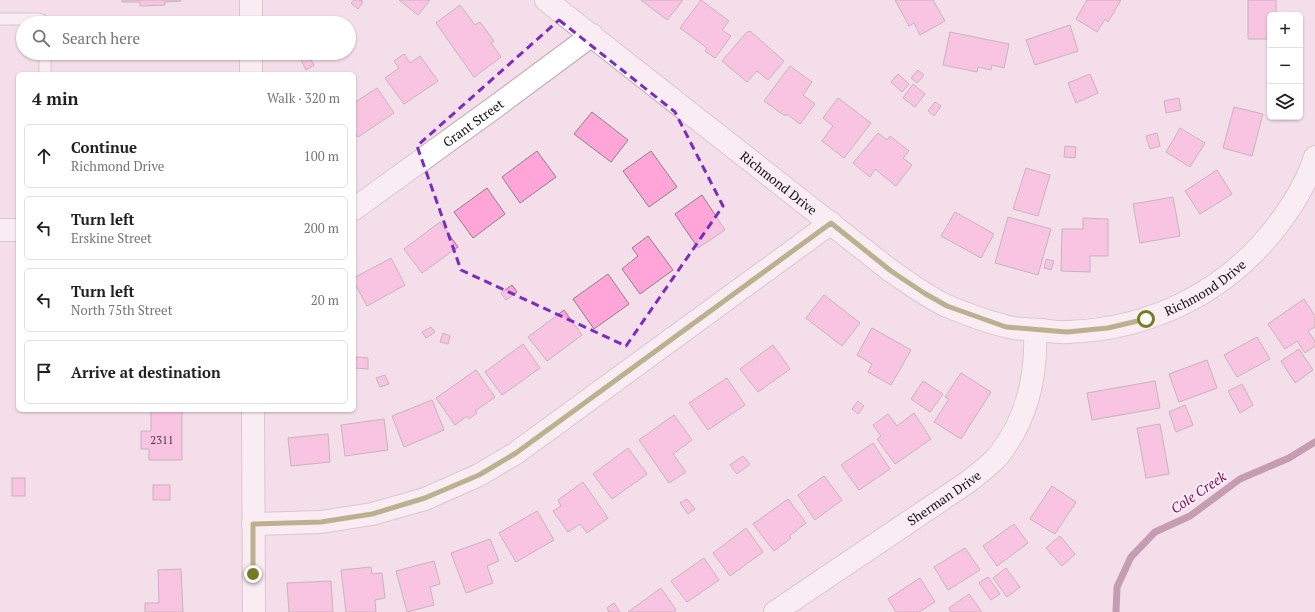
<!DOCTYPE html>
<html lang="en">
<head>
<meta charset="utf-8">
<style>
	body { margin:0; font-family:"PT Serif",serif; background:#f6f6f6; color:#202124 }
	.controls { position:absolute; right:12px; top:12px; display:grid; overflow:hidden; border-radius:6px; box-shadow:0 1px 3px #0004 }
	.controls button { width:36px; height:36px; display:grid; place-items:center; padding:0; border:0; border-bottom:1px solid #e0e0e0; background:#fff; color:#202124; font:20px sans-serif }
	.stop { position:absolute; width:12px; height:12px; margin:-9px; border:3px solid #767a23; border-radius:50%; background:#fff }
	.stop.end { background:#767a23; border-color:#fff; box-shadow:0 1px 4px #0008 }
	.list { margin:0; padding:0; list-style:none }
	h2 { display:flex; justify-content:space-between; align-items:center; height:52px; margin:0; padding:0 16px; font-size:17px }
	h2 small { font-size:13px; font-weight:400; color:#757577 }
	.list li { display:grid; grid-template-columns:26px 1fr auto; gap:12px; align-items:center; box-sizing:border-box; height:64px; margin:0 8px 8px; padding:0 8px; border:1px solid #e0e0e0; border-radius:6px }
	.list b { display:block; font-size:15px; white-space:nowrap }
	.list p { margin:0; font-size:13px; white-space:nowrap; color:#757577 }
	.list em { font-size:13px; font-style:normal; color:#757577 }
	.icon { flex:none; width:22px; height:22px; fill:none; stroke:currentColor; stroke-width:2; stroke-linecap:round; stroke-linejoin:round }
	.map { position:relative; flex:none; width:1315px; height:612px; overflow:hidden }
	.search { position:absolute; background:#fff; box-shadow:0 1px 3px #0004; left:16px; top:16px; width:340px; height:44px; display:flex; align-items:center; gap:10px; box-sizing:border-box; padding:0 14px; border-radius:22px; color:#757577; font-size:15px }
	.panel { position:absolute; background:#fff; box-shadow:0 1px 3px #0004; left:16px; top:72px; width:340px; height:340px; border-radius:6px }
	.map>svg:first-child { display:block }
</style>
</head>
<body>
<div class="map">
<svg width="1315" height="612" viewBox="0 0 1315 612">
	<rect width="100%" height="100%" fill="#f4dee9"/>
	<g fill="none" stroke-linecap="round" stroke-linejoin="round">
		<polyline stroke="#8b4e72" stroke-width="7" points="1116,612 1117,587 1131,557 1155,532 1190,516 1240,479 1289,458 1315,442"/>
	</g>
	<g fill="#ffa5d8" stroke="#917e88">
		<polygon points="122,0 181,0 181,1 165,2 165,5 140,6 140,2 122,2"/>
		<polygon points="354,0 361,0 363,2 358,9 351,3"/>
		<polygon points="399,0 430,0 418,15"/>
		<polygon points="641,0 683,0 667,20"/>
		<polygon points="701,0 729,21 722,30 731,36 715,58 705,51 707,48 680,28"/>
		<polygon points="895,0 933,0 945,21 920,35 914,23 909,26"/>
		<polygon points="1087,0 1121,0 1108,22 1105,19 1097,32 1076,19"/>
		<polygon points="1248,0 1276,0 1276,15 1270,15 1270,39 1248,39"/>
		<polygon points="460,5 475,25 480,22 494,41 491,43 501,57 474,77 436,23"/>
		<polygon points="1070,25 1078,51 1035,65 1026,40"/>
		<polygon points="750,31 784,61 768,80 757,71 747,82 722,61 747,32 748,32"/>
		<polygon points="950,32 1009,44 1004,68 992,65 991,70 978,67 977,72 943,65"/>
		<polygon points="404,54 410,63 420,56 438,81 404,104 385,78 399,68 394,61"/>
		<polygon points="309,56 314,65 306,70 301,60"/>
		<polygon points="790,66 812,82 803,95 815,104 800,124 787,114 785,116 764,101"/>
		<polygon points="918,70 924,75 917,83 911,78"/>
		<polygon points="898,74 909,84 902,92 891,82"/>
		<polygon points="1090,74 1098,93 1076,103 1068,83"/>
		<polygon points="913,84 925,94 915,107 903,98"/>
		<polygon points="377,88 394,113 358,137 354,131 354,103"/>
		<polygon points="838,98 871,123 844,158 822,141 833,126 823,118"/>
		<polygon points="1179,98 1181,110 1166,113 1164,101"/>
		<polygon points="935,102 941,106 934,116 928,111"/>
		<polygon points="1234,107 1263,114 1252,156 1223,148"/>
		<polygon points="592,112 628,140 611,162 574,134"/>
		<polygon points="1180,128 1205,143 1190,167 1166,152"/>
		<polygon points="878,133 887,140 890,136 909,151 903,158 912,165 896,186 875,169 870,177 853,163"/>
		<polygon points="1157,133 1160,146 1150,149 1146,136"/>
		<polygon points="1065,146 1076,147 1075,158 1064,157"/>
		<polygon points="537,151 556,177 520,203 502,177"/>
		<polygon points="651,151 677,187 649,207 623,171"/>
		<polygon points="1026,168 1050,175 1038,216 1013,209"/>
		<polygon points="1217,170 1232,194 1200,214 1185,191"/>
		<polygon points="487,188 505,214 473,238 454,212"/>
		<polygon points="702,195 725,230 698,248 675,214"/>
		<polygon points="1173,197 1180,236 1140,243 1133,204"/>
		<polygon points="955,212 994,234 981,258 941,236"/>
		<polygon points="1008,217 1051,229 1038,275 995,263"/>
		<polygon points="1083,218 1108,219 1108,256 1090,256 1090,272 1061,271 1062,229 1083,229"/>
		<polygon points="440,222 458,247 422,273 404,249"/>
		<polygon points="648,236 673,270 640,294 622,269 638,256 632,248"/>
		<polygon points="391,258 405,285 367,306 354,282 354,278"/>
		<polygon points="1046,259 1054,261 1051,270 1044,268"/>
		<polygon points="608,274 629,304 594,329 573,299"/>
		<polygon points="512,285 517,292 506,300 501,293"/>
		<polygon points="824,295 860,323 842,346 806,318"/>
		<polygon points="1304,299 1315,316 1315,327 1308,331 1315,341 1315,346 1305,353 1297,341 1285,349 1268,324"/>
		<polygon points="564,310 582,335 547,361 528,337"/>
		<polygon points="431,327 435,332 426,338 422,332"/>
		<polygon points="872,328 911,350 891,385 868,372 872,364 857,355"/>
		<polygon points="443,333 450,336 448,344 440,342"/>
		<polygon points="1257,337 1270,359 1237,377 1224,355"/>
		<polygon points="523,344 540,368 502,395 485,372"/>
		<polygon points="773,345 790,369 758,392 740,369"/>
		<polygon points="1299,349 1313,370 1295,383 1281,361"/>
		<polygon points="356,357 368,358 368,369 355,368"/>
		<polygon points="1207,360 1217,388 1179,402 1169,374"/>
		<polygon points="476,370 495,397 475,411 477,413 469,419 467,416 455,425 436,398"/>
		<polygon points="961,373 991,392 961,439 934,422 949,399 945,397"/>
		<polygon points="385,375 389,384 380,387 376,378"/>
		<polygon points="727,378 745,405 708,430 689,403"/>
		<polygon points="923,381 943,394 930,412 911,399"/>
		<polygon points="1155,381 1160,408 1092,420 1087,393"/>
		<polygon points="1242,384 1253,405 1240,413 1228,391"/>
		<polygon points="432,400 444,430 404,447 392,416"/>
		<polygon points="858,401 864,406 858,414 852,409"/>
		<polygon points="1185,405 1193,425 1176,432 1169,412"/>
		<polygon points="151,410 182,410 182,460 149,460 149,449 141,449 141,431 151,431"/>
		<polygon points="914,413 931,439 895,464 877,439 881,436 873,425 888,414 897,426"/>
		<polygon points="674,415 692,440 673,454 686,472 669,483 639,440"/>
		<polygon points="384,419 388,450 345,456 341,425"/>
		<polygon points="1160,424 1169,474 1146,478 1137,428"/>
		<polygon points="328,434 330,462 291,466 288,438"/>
		<polygon points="873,443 890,469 859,490 841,465"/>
		<polygon points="628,448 647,474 612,499 593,474"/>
		<polygon points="743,456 750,464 737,474 730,465"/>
		<polygon points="824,476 842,500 815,520 798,495"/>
		<rect x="12" y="478" width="13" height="18"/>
		<polygon points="583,482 608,518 587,533 580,524 568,532 553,511 561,506 558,500"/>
		<rect x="153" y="485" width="17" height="15"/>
		<polygon points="1052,486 1076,502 1055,534 1030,519"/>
		<polygon points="687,499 695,509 688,514 680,503"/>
		<polygon points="788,499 806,523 789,536 791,538 774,551 753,524"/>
		<polygon points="537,511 554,540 516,562 499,533"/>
		<polygon points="1014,524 1028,543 997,566 983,546"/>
		<polygon points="746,528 763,552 730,576 713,553"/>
		<polygon points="1060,536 1075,554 1062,566 1046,548"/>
		<polygon points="490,539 499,561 487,566 493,583 466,593 451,553"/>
		<polygon points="965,548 980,570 948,590 934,567"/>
		<polygon points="704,558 719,580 687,602 671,581"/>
		<polygon points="434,561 440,584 430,587 434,605 407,612 396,571"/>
		<polygon points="371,567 372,574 382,573 385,598 375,600 376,612 346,612 341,570"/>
		<polygon points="1006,568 1020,587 1007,597 993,578"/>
		<polygon points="181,569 183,612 145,612 145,603 159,603 158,570"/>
		<polygon points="988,577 1000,594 991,600 979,583"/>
		<polygon points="920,578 935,602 919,612 896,612 888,599"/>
		<polygon points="331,581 333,612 289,612 287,583"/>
		<polygon points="661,588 676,610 674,612 628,612"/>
		<polygon points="969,594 982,612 951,612 949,608"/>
		<polygon points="614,603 620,612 609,612 607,608"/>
	</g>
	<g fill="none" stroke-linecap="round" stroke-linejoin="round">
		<defs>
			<g id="lane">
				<polyline points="0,19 39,19 46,23"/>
				<polyline points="45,74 45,53"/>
			</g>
			<g id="street">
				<polyline points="251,0 251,23"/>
				<path id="s1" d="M546 0 891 271C909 283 927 297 947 306 964 313 988 322 1005 326 1016 330 1029 329 1041 330 1050 331 1059 333 1068 332 1152 329 1226 292 1277 226 1293 205 1307 182 1315 157"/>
				<polyline points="251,53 251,74"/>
				<path id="s2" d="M354 209 495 107 592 35"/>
				<polyline points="0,230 18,230"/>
				<polyline points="253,410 254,612"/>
				<polyline points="253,524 321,522 372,514 425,499 479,475 516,453 831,223"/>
				<path id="s3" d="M775 612 968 482C978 474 989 466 998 456 1027 420 1037 375 1035 330"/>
			</g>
		</defs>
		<use href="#lane" stroke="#bca8b2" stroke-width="13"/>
		<use href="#street" stroke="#bca8b2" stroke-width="24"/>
		<use href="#lane" stroke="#fff" stroke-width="11"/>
		<use href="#street" stroke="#fff" stroke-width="22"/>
	</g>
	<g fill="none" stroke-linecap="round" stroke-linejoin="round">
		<polyline stroke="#767a23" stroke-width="5" points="253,574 253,524 321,522 372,514 425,498 479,475 516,453 831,223 891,271 924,293 947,306 1006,327 1067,332 1108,328 1146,319"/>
	</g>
	<path d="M0 0H1315V612H0ZM559 20 675 112 723 206 626 346 461 270 417 146Z" fill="#f4dee9" fill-opacity=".55" fill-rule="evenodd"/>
	<path fill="none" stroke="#7b2cbf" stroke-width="3" stroke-dasharray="8 5" stroke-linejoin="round" d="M559 20 675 112 723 206 626 346 461 270 417 146Z"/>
	<g text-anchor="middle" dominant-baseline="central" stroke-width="4" stroke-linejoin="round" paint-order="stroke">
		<g font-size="11" fill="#503444">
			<text x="162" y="440">2311</text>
		</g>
		<g font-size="13" fill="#160f13" stroke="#feedf6">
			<text stroke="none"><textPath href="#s2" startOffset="147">Grant Street</textPath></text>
			<text stroke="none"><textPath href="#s1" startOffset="296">Richmond Drive</textPath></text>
			<text stroke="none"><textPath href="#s1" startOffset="776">Richmond Drive</textPath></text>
			<text stroke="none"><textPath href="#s3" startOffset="204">Sherman Drive</textPath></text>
		</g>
		<g font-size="14" font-style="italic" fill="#781057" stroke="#feedf6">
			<text transform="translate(1198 492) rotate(-34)">Cole Creek</text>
		</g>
	</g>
</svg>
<div class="controls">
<button>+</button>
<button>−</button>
<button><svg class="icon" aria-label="layers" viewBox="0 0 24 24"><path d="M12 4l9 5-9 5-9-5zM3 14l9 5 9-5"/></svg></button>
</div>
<div class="stop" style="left:1146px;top:319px"></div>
<div class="stop end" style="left:253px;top:574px"></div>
<div class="search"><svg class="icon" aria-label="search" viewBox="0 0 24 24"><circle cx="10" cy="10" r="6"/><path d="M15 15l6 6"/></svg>Search here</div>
<section class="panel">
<h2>4 min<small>Walk · 320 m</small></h2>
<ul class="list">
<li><svg class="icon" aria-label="ahead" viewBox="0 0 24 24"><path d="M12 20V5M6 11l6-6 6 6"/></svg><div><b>Continue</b><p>Richmond Drive</p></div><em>100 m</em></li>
<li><svg class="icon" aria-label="left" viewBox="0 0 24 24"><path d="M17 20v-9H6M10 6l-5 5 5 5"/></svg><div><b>Turn left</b><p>Erskine Street</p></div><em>200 m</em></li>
<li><svg class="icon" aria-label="left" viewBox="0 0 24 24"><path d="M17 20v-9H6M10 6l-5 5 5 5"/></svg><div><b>Turn left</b><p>North 75th Street</p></div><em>20 m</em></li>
<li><svg class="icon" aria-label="arrive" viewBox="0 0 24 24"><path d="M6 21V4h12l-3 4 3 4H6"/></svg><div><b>Arrive at destination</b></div></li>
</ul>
</section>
</div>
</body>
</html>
